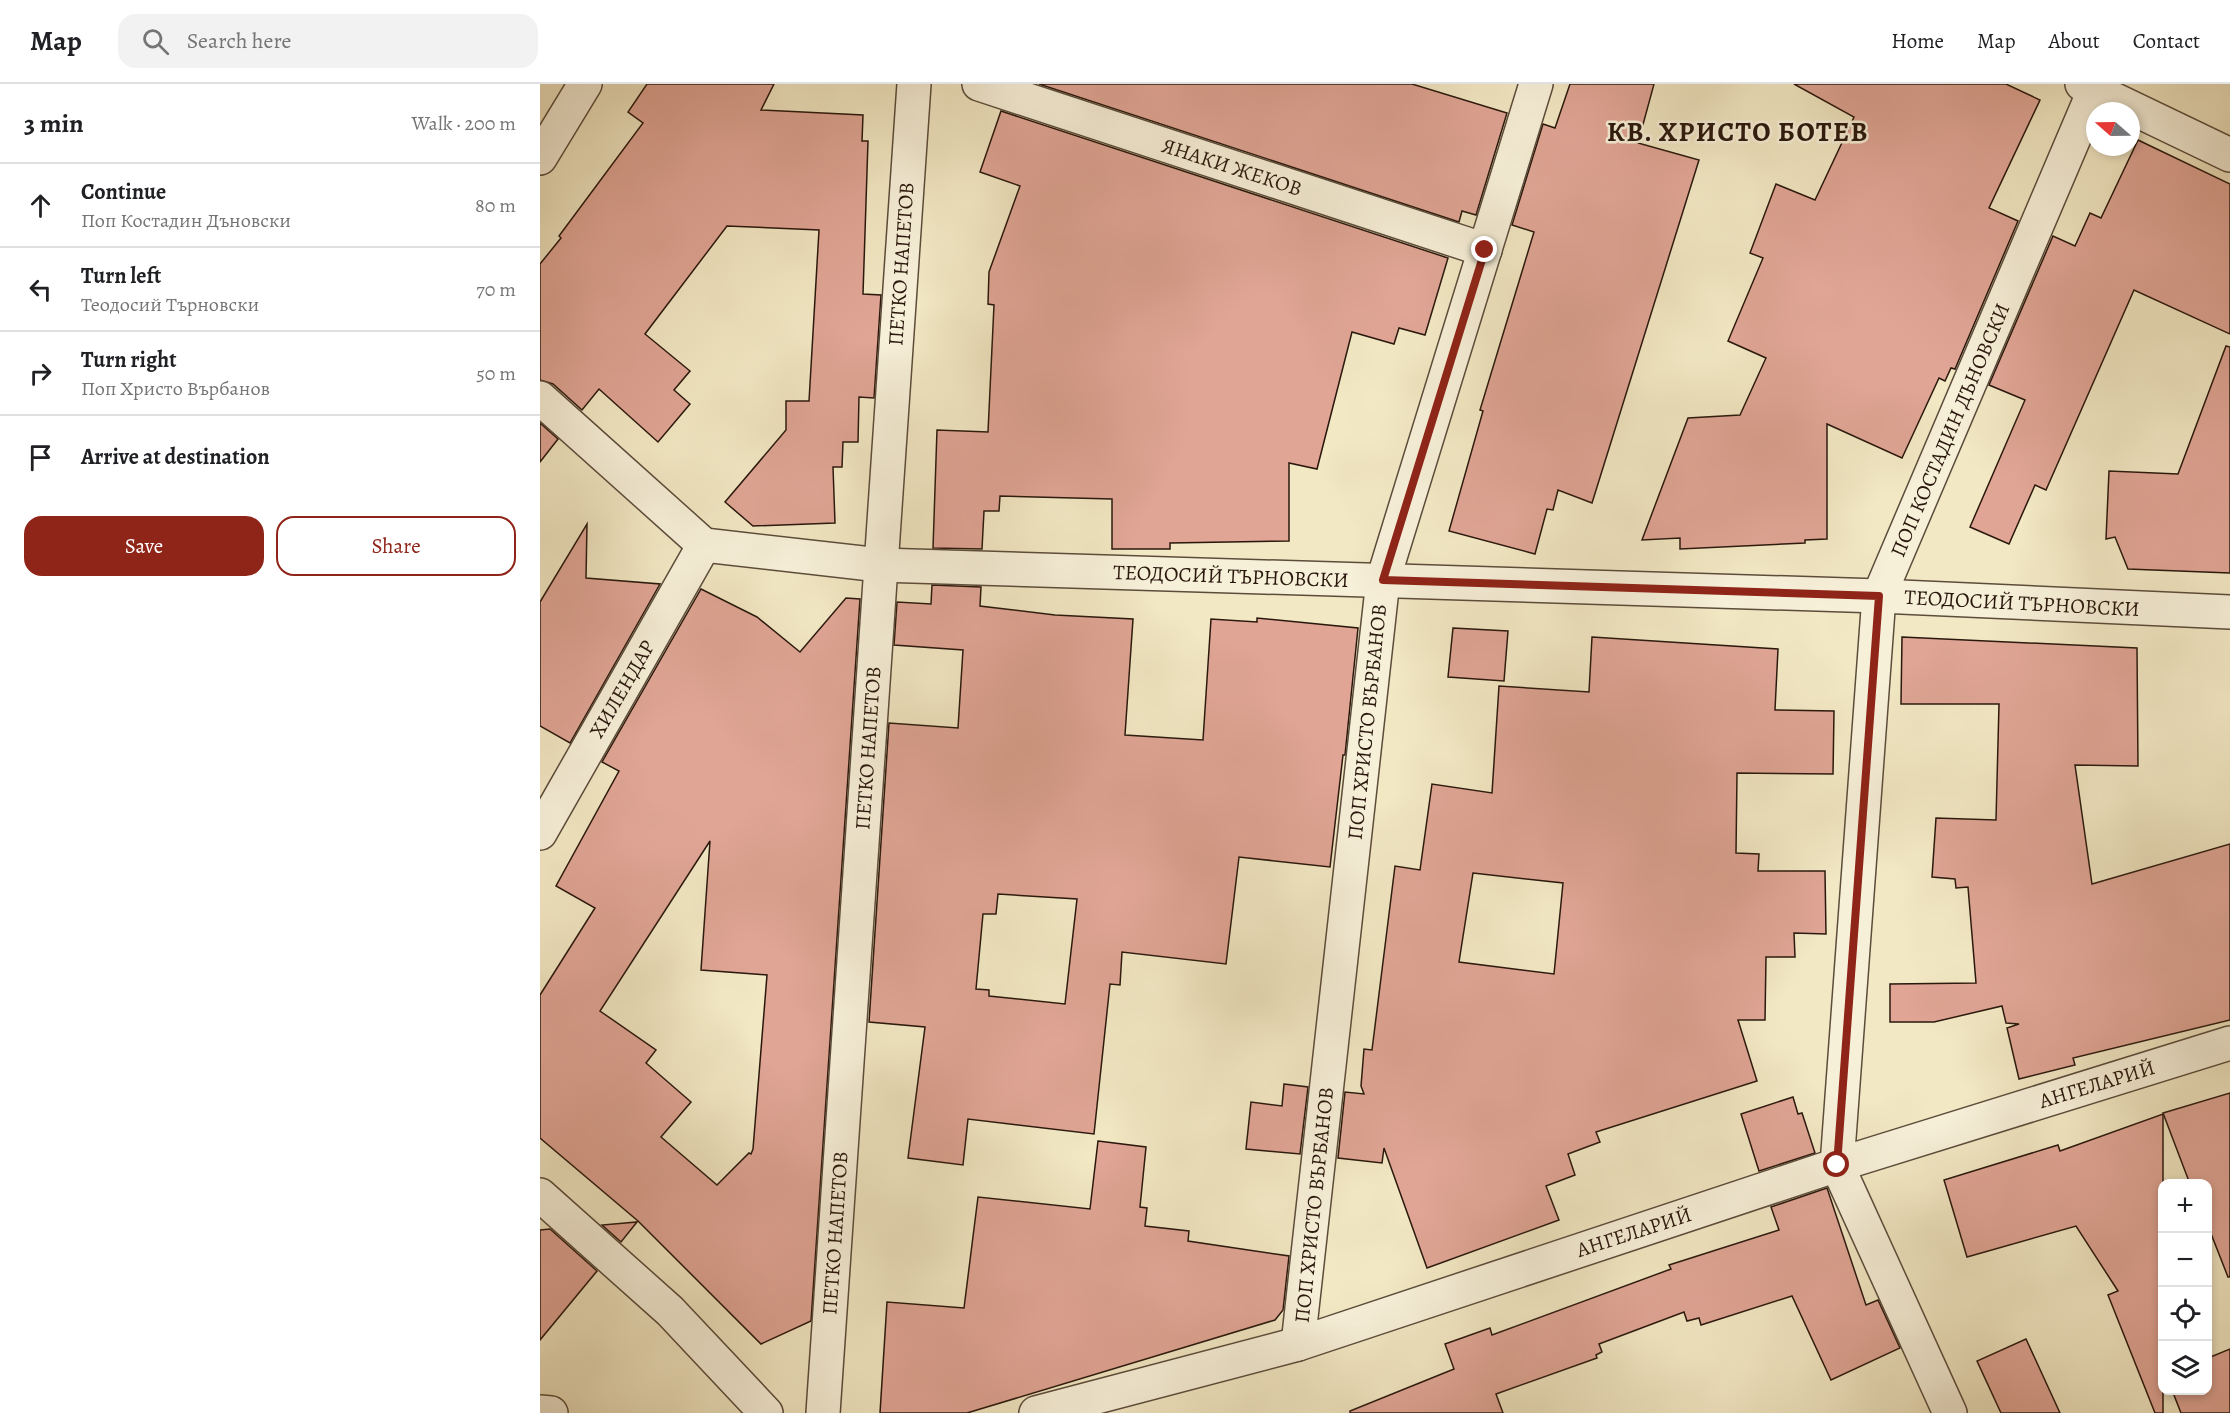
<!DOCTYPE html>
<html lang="en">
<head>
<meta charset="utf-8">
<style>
	body { margin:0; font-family:Alegreya,serif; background:#f2f2f2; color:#202124 }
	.controls { position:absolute; right:18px; bottom:18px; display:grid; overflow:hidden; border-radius:12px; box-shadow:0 3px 9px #0003 }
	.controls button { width:54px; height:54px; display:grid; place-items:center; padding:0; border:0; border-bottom:2px solid #e0e0e0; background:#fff; color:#202124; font:30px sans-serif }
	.compass { position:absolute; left:1546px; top:18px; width:54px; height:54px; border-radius:50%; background:#fff; box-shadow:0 3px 9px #0003; rotate:290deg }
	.stop { position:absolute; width:18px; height:18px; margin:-14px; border:4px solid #8f2418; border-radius:50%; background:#fff }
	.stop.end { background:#8f2418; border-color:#fff; box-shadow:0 2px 6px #0008 }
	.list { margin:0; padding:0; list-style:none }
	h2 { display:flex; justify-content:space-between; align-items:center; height:78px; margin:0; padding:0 24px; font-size:26px }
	h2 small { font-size:20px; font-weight:400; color:#757577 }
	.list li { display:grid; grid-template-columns:39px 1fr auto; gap:18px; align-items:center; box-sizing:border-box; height:84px; padding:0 24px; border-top:2px solid #e0e0e0 }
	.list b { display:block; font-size:22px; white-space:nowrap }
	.list p { margin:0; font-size:20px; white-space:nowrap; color:#757577 }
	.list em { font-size:20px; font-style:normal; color:#757577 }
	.actions { display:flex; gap:12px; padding:18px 24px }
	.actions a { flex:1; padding:14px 0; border:2px solid #8f2418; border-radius:18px; text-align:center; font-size:21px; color:#8f2418 }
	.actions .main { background:#8f2418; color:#fff }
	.icon { flex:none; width:33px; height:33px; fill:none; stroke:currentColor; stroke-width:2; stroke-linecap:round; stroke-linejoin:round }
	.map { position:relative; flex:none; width:1690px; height:1329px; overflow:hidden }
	header { display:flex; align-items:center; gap:36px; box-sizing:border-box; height:84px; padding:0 30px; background:#fff; border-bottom:2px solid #e0e0e0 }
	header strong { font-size:28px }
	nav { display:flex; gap:33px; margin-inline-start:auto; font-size:21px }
	.search { width:420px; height:54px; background:#f2f2f2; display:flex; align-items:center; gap:15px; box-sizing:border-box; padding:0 21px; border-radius:18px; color:#757577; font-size:22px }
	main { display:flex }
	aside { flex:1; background:#fff }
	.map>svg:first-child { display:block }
</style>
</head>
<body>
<header>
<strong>Map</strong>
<div class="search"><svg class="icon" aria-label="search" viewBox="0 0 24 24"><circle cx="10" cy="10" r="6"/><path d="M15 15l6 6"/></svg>Search here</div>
<nav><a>Home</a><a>Map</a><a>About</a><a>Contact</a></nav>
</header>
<main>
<aside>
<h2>3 min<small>Walk · 200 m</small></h2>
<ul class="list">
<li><svg class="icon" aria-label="ahead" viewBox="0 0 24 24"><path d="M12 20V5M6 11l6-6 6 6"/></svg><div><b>Continue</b><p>Поп Костадин Дъновски</p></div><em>80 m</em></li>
<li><svg class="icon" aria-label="left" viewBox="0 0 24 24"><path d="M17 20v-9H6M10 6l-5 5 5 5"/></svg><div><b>Turn left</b><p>Теодосий Търновски</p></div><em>70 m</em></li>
<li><svg class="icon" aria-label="right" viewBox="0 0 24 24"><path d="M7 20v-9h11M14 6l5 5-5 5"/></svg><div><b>Turn right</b><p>Поп Христо Върбанов</p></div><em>50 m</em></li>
<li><svg class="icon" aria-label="arrive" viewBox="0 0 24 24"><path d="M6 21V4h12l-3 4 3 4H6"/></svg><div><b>Arrive at destination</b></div></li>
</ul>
<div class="actions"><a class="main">Save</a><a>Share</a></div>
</aside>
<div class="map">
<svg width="1690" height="1329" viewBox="0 0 1690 1329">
	<rect width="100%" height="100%" fill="#f2e8c4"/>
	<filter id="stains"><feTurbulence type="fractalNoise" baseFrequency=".00333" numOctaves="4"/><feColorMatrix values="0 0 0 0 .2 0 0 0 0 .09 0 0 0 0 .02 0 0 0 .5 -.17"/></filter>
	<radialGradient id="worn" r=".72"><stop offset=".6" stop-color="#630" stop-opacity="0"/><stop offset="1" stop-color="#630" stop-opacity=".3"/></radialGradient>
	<g fill="#e0a595" stroke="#2a180d" stroke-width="1.5" fill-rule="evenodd">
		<polygon points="107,0 234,0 221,26 323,31 322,57 328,57 323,210 341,211 334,314 319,313 318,358 303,358 302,383 293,383 295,439 213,442 185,418 246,346 246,317 269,317 279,146 187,142 105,250 150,287 134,306 150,320 118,358 59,305 42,326 13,300 0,296 0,180 21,154 19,152 103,39 88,28"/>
		<polygon points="499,0 872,0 967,29 936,131 922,127 919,138"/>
		<polygon points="1030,0 1114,0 1098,59 1159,76 1052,419 1018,406 1013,426 1007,425 995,470 909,447 943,327 940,326 994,148 972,141 1003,40 1015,44"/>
		<polygon points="1254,0 1466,0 1500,16 1449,124 1478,137 1415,285 1411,284 1405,297 1399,294 1362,374 1287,340 1287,455 1265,456 1265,459 1140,465 1140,454 1102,456 1148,334 1200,331 1226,274 1188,257 1223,174 1210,169 1236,100 1275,116 1314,33"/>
		<polygon points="461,27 908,174 885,251 859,244 854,260 812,248 777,385 749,379 749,457 630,459 630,465 572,465 572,415 460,412 459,427 444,427 442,465 393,464 397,346 448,348 454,221 448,220 449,188 480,102 440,88"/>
		<polygon points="1598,56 1690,100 1690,250 1594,206 1506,406 1495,401 1469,460 1430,443 1485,316 1449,301 1513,152 1535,162 1550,129 1561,134"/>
		<polygon points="1686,262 1690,263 1690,489 1588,485 1575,453 1566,455 1569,387 1638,390"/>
		<polygon points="0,339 18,355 0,378"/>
		<polygon points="47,440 46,494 120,500 30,659 0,642 0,518"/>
		<path d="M392 501 441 503 440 522 515 531 593 535 585 651 663 656 671 535 717 538V534L818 544 805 671H803L790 783 699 773 686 880 582 868 580 901 570 900 554 1050 428 1035 423 1081 368 1074 385 943 329 938 349 639 418 644 423 566 354 561 357 518 391 520ZM458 810 537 815 525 920 449 912V906L436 905 443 830H456Z"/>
		<path d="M161 505 217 533 260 568 306 514 320 515 271 1237 221 1260 98 1137 0 1054V911L55 824 16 802 79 687 62 678ZM170 757 161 886 227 891 213 1065 211 1070 209 1069 177 1101 121 1053 151 1018 106 979 116 966 60 927Z"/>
		<polygon points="913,544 968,547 964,597 908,593"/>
		<path d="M1052 553 1238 565 1235 626 1294 627 1293 690 1197 689 1196 769 1219 770 1218 787H1285L1286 850 1254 849 1255 873H1226L1225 936H1198L1217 997 1056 1048 1060 1058 1028 1070 1035 1091 1006 1102 1019 1136 887 1184 844 1064 842 1079 798 1074 805 1008 824 1010 821 1002 824 965 832 966 855 782 880 786 892 700 952 709 959 602 1049 608ZM933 789 1023 799 1014 890 919 878Z"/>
		<polygon points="1362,553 1597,564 1598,682 1535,681 1552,800 1690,760 1690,936 1533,974 1535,981 1479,995 1467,944 1479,940 1466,939 1462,922 1394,938 1350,938 1350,900 1436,899 1428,803 1416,804 1415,795 1392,793 1396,734 1456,736 1459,620 1361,620"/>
		<polygon points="744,1000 768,1003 760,1070 706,1065 711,1018 742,1022"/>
		<polygon points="1690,1009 1690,1193 1688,1193 1668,1142 1668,1100 1650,1100 1623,1029"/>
		<polygon points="1253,1013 1258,1030 1262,1029 1275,1069 1219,1087 1201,1030"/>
		<polygon points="1623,1030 1623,1329 1615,1329 1568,1211 1578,1207 1536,1142 1427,1173 1404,1096 1518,1061 1520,1067"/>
		<polygon points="558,1057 606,1063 600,1123 607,1124 605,1142 649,1147 648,1157 749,1172 743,1226 735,1236 427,1329 340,1329 347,1218 424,1224 438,1113 550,1125"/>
		<polygon points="1287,1104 1326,1221 1338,1216 1360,1264 1291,1296 1252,1212 1161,1241 1159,1234 1147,1237 1144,1228 1059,1260 1062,1268 1056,1271 1057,1274 956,1310 963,1329 810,1329 810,1327 914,1285 905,1260 950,1244 952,1251 1131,1185 1129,1181 1239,1146 1231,1123"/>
		<polygon points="97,1138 81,1158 62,1141"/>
		<polygon points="10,1145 57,1187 0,1256 0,1146"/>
		<polygon points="1486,1255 1520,1329 1461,1329 1437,1277"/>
		<polygon points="1690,1265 1690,1329 1641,1329 1632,1306 1668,1306 1668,1274"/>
	</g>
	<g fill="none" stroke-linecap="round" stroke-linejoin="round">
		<defs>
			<g id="minor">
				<polyline points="439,0 945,166"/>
				<polyline points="1542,0 1690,71"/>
				<polyline points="0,74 45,0"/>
				<polyline points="0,314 164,461 340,481 1339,512 1690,528"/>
				<polyline points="0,749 164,461"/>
				<polyline points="0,1111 130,1227 226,1329"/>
				<polyline points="758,1260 843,496 996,0"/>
				<polyline points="0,1328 11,1329"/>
				<polyline points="283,1329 374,0"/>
				<polyline points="496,1329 758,1260 1297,1081 1690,959"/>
				<polyline points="1410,1329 1297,1081 1339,512 1557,0"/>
			</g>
		</defs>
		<use href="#minor" stroke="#5c4c3b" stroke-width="36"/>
		<use href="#minor" stroke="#f7f0d9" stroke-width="33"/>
	</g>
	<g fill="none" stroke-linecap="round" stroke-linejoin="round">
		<polyline stroke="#8f2418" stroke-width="8" points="945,166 843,496 1339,512 1297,1081"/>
	</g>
	<g text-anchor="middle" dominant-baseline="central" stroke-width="5" stroke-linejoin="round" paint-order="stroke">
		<g font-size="21" fill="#2a180d" stroke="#f7f0d9">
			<text transform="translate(692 83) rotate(18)">ЯНАКИ ЖЕКОВ</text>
			<text transform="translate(361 180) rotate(-86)">ПЕТКО НАПЕТОВ</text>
			<text transform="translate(1410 346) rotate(-67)">ПОП КОСТАДИН ДЪНОВСКИ</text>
			<text transform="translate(691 492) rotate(2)">ТЕОДОСИЙ ТЪРНОВСКИ</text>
			<text transform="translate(1482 519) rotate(3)">ТЕОДОСИЙ ТЪРНОВСКИ</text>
			<text transform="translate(82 605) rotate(-60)">ХИЛЕНДАР</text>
			<text transform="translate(827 638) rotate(-84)">ПОП ХРИСТО ВЪРБАНОВ</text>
			<text transform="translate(328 664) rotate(-86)">ПЕТКО НАПЕТОВ</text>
			<text transform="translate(1557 1000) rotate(-17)">АНГЕЛАРИЙ</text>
			<text transform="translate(774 1121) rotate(-84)">ПОП ХРИСТО ВЪРБАНОВ</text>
			<text transform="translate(1094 1148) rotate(-18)">АНГЕЛАРИЙ</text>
			<text transform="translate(295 1149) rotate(-86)">ПЕТКО НАПЕТОВ</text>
		</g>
		<g font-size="27" font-weight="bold" letter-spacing="1.5" fill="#2a180d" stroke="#f7f0d9">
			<text x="1198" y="48">КВ. ХРИСТО БОТЕВ</text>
		</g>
	</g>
	<rect width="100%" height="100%" filter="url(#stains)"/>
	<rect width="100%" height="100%" fill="url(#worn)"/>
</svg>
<div class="controls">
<button>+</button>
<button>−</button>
<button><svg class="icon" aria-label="locate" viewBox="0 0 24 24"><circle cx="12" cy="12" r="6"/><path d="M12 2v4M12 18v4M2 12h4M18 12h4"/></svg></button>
<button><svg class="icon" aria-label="layers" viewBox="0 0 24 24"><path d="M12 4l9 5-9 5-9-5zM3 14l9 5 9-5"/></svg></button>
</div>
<svg class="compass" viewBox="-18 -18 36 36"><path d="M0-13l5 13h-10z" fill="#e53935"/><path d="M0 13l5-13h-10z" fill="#757577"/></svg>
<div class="stop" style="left:1297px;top:1081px"></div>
<div class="stop end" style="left:945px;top:166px"></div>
</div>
</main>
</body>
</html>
